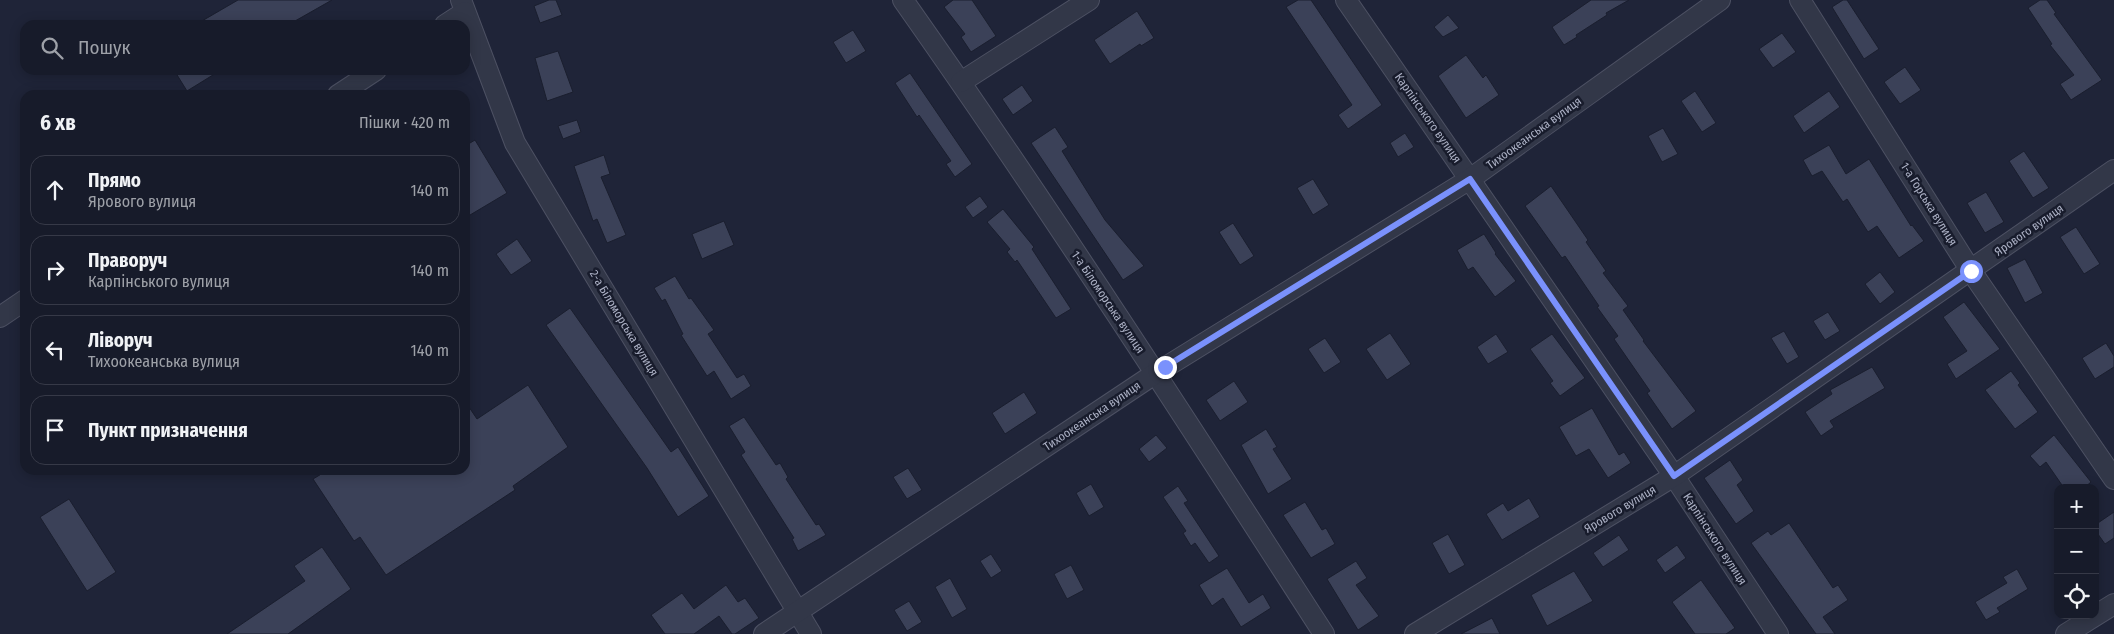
<!DOCTYPE html>
<html lang="uk">
<head>
<meta charset="utf-8">
<style>
	body { margin:0; font-family:"Fira Sans Condensed",sans-serif; background:#242836; color:#f1f3f6 }
	.controls { position:absolute; right:15px; bottom:15px; display:grid; overflow:hidden; border-radius:10px; box-shadow:0 2px 12px #0003 }
	.controls button { width:45px; height:45px; display:grid; place-items:center; padding:0; border:0; border-bottom:1px solid #363947; background:#171b2a; color:#f1f3f6; font:25px sans-serif }
	.stop { position:absolute; width:15px; height:15px; margin:-11px; border:4px solid #7a91fc; border-radius:50%; background:#fff }
	.stop.end { background:#7a91fc; border-color:#fff; box-shadow:0 1px 5px #0008 }
	.list { margin:0; padding:0; list-style:none }
	h2 { display:flex; justify-content:space-between; align-items:center; height:65px; margin:0; padding:0 20px; font-size:21px }
	h2 small { font-size:16px; font-weight:400; color:#9ea1a8 }
	.list li { display:grid; grid-template-columns:32px 1fr auto; gap:15px; align-items:center; box-sizing:border-box; height:70px; margin:0 10px 10px; padding:0 10px; border:1px solid #363947; border-radius:15px }
	.list b { display:block; font-size:19px; white-space:nowrap }
	.list p { margin:0; font-size:16px; white-space:nowrap; color:#9ea1a8 }
	.list em { font-size:16px; font-style:normal; color:#9ea1a8 }
	.icon { flex:none; width:28px; height:28px; fill:none; stroke:currentColor; stroke-width:2; stroke-linecap:round; stroke-linejoin:round }
	.map { position:relative; flex:none; width:2114px; height:634px; overflow:hidden }
	.search { position:absolute; background:#171b2a; box-shadow:0 2px 12px #0003; left:20px; top:20px; width:450px; height:55px; display:flex; align-items:center; gap:12px; box-sizing:border-box; padding:0 18px; border-radius:15px; color:#9ea1a8; font-size:19px }
	.panel { position:absolute; background:#171b2a; box-shadow:0 2px 12px #0003; left:20px; top:90px; width:450px; height:385px; border-radius:15px }
	.map>svg:first-child { display:block }
</style>
</head>
<body>
<div class="map">
<svg width="2114" height="634" viewBox="0 0 2114 634">
	<rect width="100%" height="100%" fill="#1f2438"/>
	<g fill="#3b4158" stroke="#1a1e2e">
		<polygon points="238,0 332,0 288,25 195,25"/>
		<polygon points="549,0 556,0 562,15 540,23 534,6"/>
		<polygon points="953,0 972,0 996,36 971,52 961,37 965,34 944,7"/>
		<polygon points="1298,0 1311,0 1382,105 1348,129 1338,115 1352,105 1286,7"/>
		<polygon points="1591,0 1629,0 1606,13 1607,15 1576,35 1577,37 1564,45 1552,27"/>
		<polygon points="1843,0 1847,0 1879,49 1864,59 1832,7"/>
		<polygon points="2040,0 2047,0 2056,13 2054,14 2102,80 2071,100 2060,84 2074,75 2050,45 2052,44 2028,8"/>
		<polygon points="1137,11 1154,38 1141,46 1140,44 1110,64 1094,40"/>
		<polygon points="1448,15 1459,28 1443,37 1434,27"/>
		<polygon points="853,30 866,51 846,63 833,42"/>
		<polygon points="1782,33 1796,52 1773,68 1759,49"/>
		<polygon points="558,51 573,92 547,101 535,58"/>
		<polygon points="1466,55 1483,78 1486,75 1499,95 1466,118 1438,76"/>
		<polygon points="1905,67 1921,90 1900,104 1884,82"/>
		<polygon points="174,70 221,70 187,91"/>
		<polygon points="910,73 972,164 955,177 946,164 951,161 919,115 917,117 895,83"/>
		<polygon points="1022,85 1033,101 1013,115 1002,99"/>
		<polygon points="1695,91 1716,123 1702,132 1681,101"/>
		<polygon points="1829,91 1840,107 1804,133 1793,116"/>
		<polygon points="577,120 581,132 563,139 558,126"/>
		<polygon points="1055,127 1068,147 1062,151 1105,220 1144,266 1123,280 1031,143"/>
		<polygon points="1663,128 1678,154 1662,162 1648,136"/>
		<polygon points="1405,133 1414,147 1398,157 1390,143"/>
		<polygon points="475,140 507,193 465,218 465,146"/>
		<polygon points="1829,145 1846,174 1869,159 1911,226 1912,225 1924,241 1899,258 1877,226 1868,232 1847,199 1843,202 1822,171 1812,176 1803,160"/>
		<polygon points="2024,151 2049,188 2033,198 2009,161"/>
		<polygon points="604,155 610,174 601,177 626,235 607,243 597,219 593,221 574,166"/>
		<polygon points="1313,179 1329,205 1313,215 1297,188"/>
		<polygon points="1551,186 1588,240 1586,242 1606,271 1603,273 1628,306 1623,310 1644,340 1643,341 1696,411 1672,429 1647,393 1650,391 1614,339 1618,336 1597,307 1599,306 1565,256 1562,258 1525,206"/>
		<polygon points="1986,192 2004,222 1985,233 1967,203"/>
		<polygon points="980,196 988,207 973,218 965,207"/>
		<polygon points="1003,209 1034,247 1032,249 1071,309 1056,318 1017,260 1015,262 1007,252 1010,249 987,222"/>
		<polygon points="724,221 734,245 702,259 692,234"/>
		<polygon points="1233,223 1254,256 1240,265 1219,232"/>
		<polygon points="2076,227 2100,264 2084,274 2060,237"/>
		<polygon points="1484,234 1496,253 1495,254 1516,281 1495,297 1473,267 1468,270 1457,250"/>
		<polygon points="517,239 532,261 511,275 496,254"/>
		<polygon points="2025,259 2043,293 2025,303 2007,268"/>
		<polygon points="1880,272 1895,292 1880,304 1865,284"/>
		<polygon points="675,276 689,299 691,298 714,330 708,334 737,378 744,374 751,386 731,399 714,371 707,376 681,335 683,334 665,299 662,301 654,288"/>
		<polygon points="1964,302 2000,349 1956,379 1947,364 1967,351 1943,317"/>
		<polygon points="570,308 671,452 678,447 709,496 678,517 647,468 546,325"/>
		<polygon points="1828,312 1840,331 1825,340 1813,321"/>
		<polygon points="1784,331 1799,357 1787,364 1771,338"/>
		<polygon points="1390,333 1411,364 1387,380 1366,349"/>
		<polygon points="1496,334 1508,352 1488,364 1477,347"/>
		<polygon points="1552,334 1585,378 1560,396 1550,383 1553,381 1530,349"/>
		<polygon points="1325,338 1341,362 1324,373 1308,349"/>
		<polygon points="2106,343 2114,356 2114,367 2095,379 2082,358"/>
		<polygon points="1872,367 1885,388 1830,421 1834,427 1821,436 1805,412 1832,394 1830,390"/>
		<polygon points="2011,371 2020,383 2018,385 2038,412 2015,429 1985,390"/>
		<polygon points="1234,381 1248,402 1220,421 1206,400"/>
		<polygon points="528,385 568,447 513,486 515,490 386,575 360,537 354,541 313,479 328,470 465,470 465,401 477,419"/>
		<polygon points="1024,392 1037,413 1005,434 992,413"/>
		<polygon points="1592,408 1619,455 1624,452 1631,463 1608,478 1589,449 1576,456 1559,427"/>
		<polygon points="744,417 776,465 780,463 788,477 786,479 816,525 819,524 826,535 798,551 792,539 794,538 741,455 745,452 729,426"/>
		<polygon points="1266,429 1277,447 1273,449 1292,479 1268,494 1241,445"/>
		<polygon points="1156,435 1167,448 1149,462 1139,449"/>
		<polygon points="2054,435 2091,482 2084,488 2064,488 2046,462 2040,467 2030,456"/>
		<polygon points="1730,460 1743,480 1737,485 1754,511 1736,524 1704,478"/>
		<polygon points="908,468 922,490 907,499 893,477"/>
		<polygon points="1091,484 1104,507 1089,516 1076,493"/>
		<polygon points="1178,486 1188,501 1184,503 1219,556 1209,563 1195,543 1191,546 1183,533 1186,531 1163,497"/>
		<polygon points="1529,498 1540,517 1502,540 1486,514 1503,503 1508,511"/>
		<polygon points="69,499 116,572 87,591 40,517"/>
		<polygon points="1305,502 1322,530 1326,528 1335,544 1311,558 1283,515"/>
		<polygon points="2114,512 2114,538 2105,544 2095,530 2095,525"/>
		<polygon points="1789,523 1833,588 1838,585 1848,600 1823,617 1835,634 1816,634 1751,543 1768,531 1771,535"/>
		<polygon points="1448,534 1465,565 1449,574 1432,543"/>
		<polygon points="1619,535 1629,550 1603,567 1593,553"/>
		<polygon points="1677,545 1686,558 1665,573 1656,560"/>
		<polygon points="322,547 351,589 288,634 227,634 305,581 294,566"/>
		<polygon points="991,554 1002,571 991,578 980,561"/>
		<polygon points="1356,561 1367,578 1356,585 1379,616 1358,630 1327,579"/>
		<polygon points="1071,565 1084,590 1067,599 1054,574"/>
		<polygon points="1227,568 1249,603 1263,594 1271,608 1241,627 1223,598 1212,606 1199,585"/>
		<polygon points="2017,569 2028,589 1997,608 2000,612 1986,620 1975,602 2007,583 2003,577"/>
		<polygon points="1574,571 1593,601 1547,626 1531,595"/>
		<polygon points="950,578 967,609 952,618 935,587"/>
		<polygon points="1701,580 1735,628 1726,634 1695,634 1672,602"/>
		<polygon points="726,585 738,602 745,598 759,618 735,634 732,634 719,616 694,634 665,634 651,615 682,593 694,609"/>
		<polygon points="909,601 922,622 907,631 894,610"/>
		<polygon points="1492,618 1500,634 1461,634"/>
	</g>
	<g fill="none" stroke-linecap="round" stroke-linejoin="round">
		<defs>
			<g id="minor">
				<polyline points="461,0 515,143 811,634"/>
				<path d="M903 0C1049 207 1187 421 1324 634"/>
				<polyline points="1346,0 1674,476 1778,634"/>
				<polyline points="1800,0 1971,271 2114,479"/>
				<polyline points="445,25 465,12"/>
				<polyline points="961,82 1089,0"/>
				<polyline points="338,95 376,70"/>
				<polyline points="0,317 25,300"/>
				<polyline points="764,634 1156,373 1470,179 1720,0"/>
				<polyline points="1415,634 1674,476 2114,170"/>
				<polyline points="2066,634 2114,604"/>
			</g>
		</defs>
		<use href="#minor" stroke="#4d5163" stroke-width="22"/>
		<use href="#minor" stroke="#323748" stroke-width="20"/>
	</g>
	<g fill="none" stroke-linecap="round" stroke-linejoin="round">
		<polyline stroke="#7a91fc" stroke-width="6" points="1165,367 1470,179 1674,476 1971,271"/>
	</g>
	<g text-anchor="middle" dominant-baseline="central" stroke-width="5" stroke-linejoin="round" paint-order="stroke">
		<g font-size="12" fill="#acb1c5" stroke="#181c2c">
			<text transform="translate(1428 118) rotate(55)">Карпінського вулиця</text>
			<text transform="translate(1534 133) rotate(-36)">Тихоокеанська вулиця</text>
			<text transform="translate(1929 204) rotate(58)">1-а Горська вулиця</text>
			<text transform="translate(2029 230) rotate(-35)">Ярового вулиця</text>
			<text transform="translate(1108 302) rotate(56)">1-а Біломорська вулиця</text>
			<text transform="translate(624 323) rotate(59)">2-а Біломорська вулиця</text>
			<text transform="translate(1092 416) rotate(-34)">Тихоокеанська вулиця</text>
			<text transform="translate(1620 509) rotate(-31)">Ярового вулиця</text>
			<text transform="translate(1715 539) rotate(57)">Карпінського вулиця</text>
		</g>
	</g>
</svg>
<div class="controls">
<button>+</button>
<button>−</button>
<button><svg class="icon" aria-label="locate" viewBox="0 0 24 24"><circle cx="12" cy="12" r="6"/><path d="M12 2v4M12 18v4M2 12h4M18 12h4"/></svg></button>
</div>
<div class="stop" style="left:1971px;top:271px"></div>
<div class="stop end" style="left:1165px;top:367px"></div>
<div class="search"><svg class="icon" aria-label="search" viewBox="0 0 24 24"><circle cx="10" cy="10" r="6"/><path d="M15 15l6 6"/></svg>Пошук</div>
<section class="panel">
<h2>6 хв<small>Пішки · 420 m</small></h2>
<ul class="list">
<li><svg class="icon" aria-label="ahead" viewBox="0 0 24 24"><path d="M12 20V5M6 11l6-6 6 6"/></svg><div><b>Прямо</b><p>Ярового вулиця</p></div><em>140 m</em></li>
<li><svg class="icon" aria-label="right" viewBox="0 0 24 24"><path d="M7 20v-9h11M14 6l5 5-5 5"/></svg><div><b>Праворуч</b><p>Карпінського вулиця</p></div><em>140 m</em></li>
<li><svg class="icon" aria-label="left" viewBox="0 0 24 24"><path d="M17 20v-9H6M10 6l-5 5 5 5"/></svg><div><b>Ліворуч</b><p>Тихоокеанська вулиця</p></div><em>140 m</em></li>
<li><svg class="icon" aria-label="arrive" viewBox="0 0 24 24"><path d="M6 21V4h12l-3 4 3 4H6"/></svg><div><b>Пункт призначення</b></div></li>
</ul>
</section>
</div>
</body>
</html>
